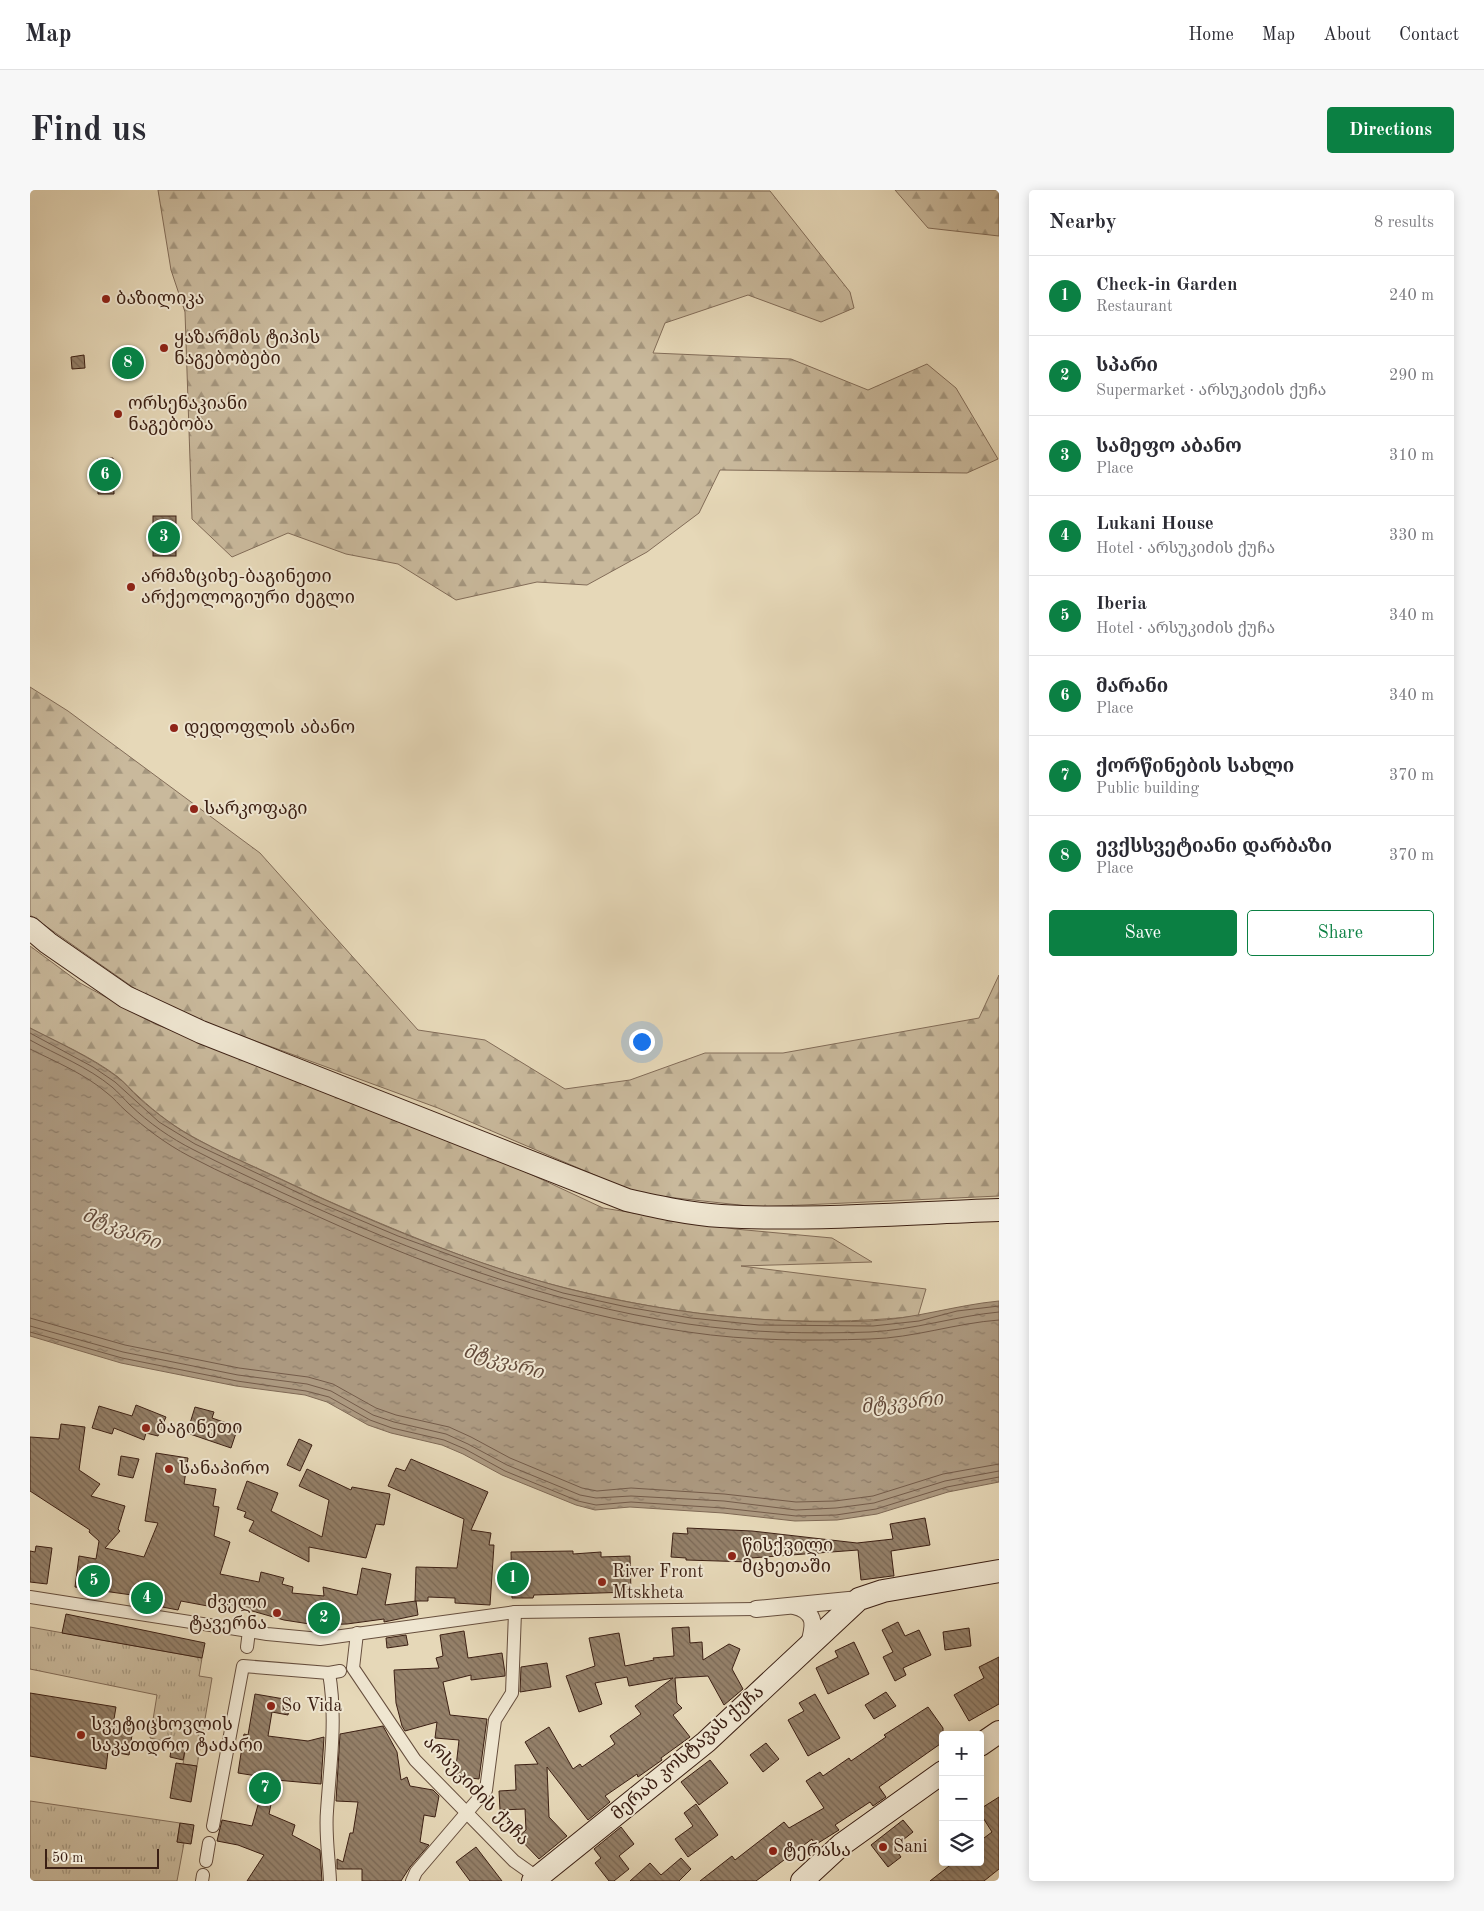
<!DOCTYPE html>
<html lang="en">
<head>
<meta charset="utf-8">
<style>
	body { margin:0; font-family:"Old Standard TT","Noto Serif Georgian",serif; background:#f7f7f7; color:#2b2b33 }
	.controls { position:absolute; right:15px; bottom:15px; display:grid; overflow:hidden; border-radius:5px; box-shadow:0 2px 12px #0003 }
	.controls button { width:45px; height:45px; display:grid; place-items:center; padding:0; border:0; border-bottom:1px solid #e1e1e2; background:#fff; color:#2b2b33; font:25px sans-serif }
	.scale { position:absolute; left:15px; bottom:12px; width:114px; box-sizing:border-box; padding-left:5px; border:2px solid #3c2014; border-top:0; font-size:14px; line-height:18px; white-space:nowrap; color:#3c2014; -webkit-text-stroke:4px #efe6d1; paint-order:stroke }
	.you { position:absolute; left:611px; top:851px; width:18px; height:18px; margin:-12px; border:4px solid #fff; border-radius:50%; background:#1a73e8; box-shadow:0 0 0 8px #1a73e833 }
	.badge { display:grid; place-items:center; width:32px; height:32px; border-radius:50%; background:#0b8043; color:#fff; font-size:16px; font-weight:700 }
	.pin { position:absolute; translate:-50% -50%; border:2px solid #fff; box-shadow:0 1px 5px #0006 }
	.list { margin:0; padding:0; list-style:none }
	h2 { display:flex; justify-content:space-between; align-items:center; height:65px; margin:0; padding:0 20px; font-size:21px }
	h2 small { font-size:16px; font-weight:400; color:#7c7c81 }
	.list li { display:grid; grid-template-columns:32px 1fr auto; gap:15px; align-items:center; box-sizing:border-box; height:80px; padding:0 20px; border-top:1px solid #e1e1e2 }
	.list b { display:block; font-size:19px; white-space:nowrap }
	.list p { margin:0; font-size:16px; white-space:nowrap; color:#7c7c81 }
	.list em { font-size:16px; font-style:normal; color:#7c7c81 }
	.actions { display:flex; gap:10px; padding:15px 20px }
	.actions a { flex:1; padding:11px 0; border:1px solid #0b8043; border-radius:5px; text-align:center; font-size:18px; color:#0b8043 }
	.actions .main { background:#0b8043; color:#fff }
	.icon { flex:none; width:28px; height:28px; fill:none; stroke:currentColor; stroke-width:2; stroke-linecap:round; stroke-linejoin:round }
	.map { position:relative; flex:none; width:969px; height:1691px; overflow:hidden; border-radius:5px }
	header { display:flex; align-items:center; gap:30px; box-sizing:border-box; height:70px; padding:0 25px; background:#fff; border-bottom:1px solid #e1e1e2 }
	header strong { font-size:24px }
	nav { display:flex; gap:28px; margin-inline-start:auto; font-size:18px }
	.intro { display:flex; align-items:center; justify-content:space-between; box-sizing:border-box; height:120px; padding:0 30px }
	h1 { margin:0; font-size:35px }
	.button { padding:12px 22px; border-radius:5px; background:#0b8043; color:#fff; font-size:18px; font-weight:700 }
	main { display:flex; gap:30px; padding:0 30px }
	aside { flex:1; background:#fff; border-radius:5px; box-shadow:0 2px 12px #0003 }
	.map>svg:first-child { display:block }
</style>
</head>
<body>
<header>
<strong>Map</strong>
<nav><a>Home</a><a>Map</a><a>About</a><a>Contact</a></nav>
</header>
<div class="intro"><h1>Find us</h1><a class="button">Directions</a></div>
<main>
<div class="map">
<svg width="969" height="1691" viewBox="0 0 969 1691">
	<defs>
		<pattern id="grass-tufts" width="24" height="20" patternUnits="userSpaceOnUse" patternTransform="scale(1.25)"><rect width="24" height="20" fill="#c9b99c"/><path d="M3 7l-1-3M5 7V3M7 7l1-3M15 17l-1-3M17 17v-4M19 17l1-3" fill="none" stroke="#a4967e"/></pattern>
		<pattern id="forest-firs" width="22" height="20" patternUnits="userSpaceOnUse" patternTransform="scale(1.25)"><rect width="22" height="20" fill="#c9b99c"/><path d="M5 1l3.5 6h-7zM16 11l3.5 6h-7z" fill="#a4967e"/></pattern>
		<pattern id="water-ripples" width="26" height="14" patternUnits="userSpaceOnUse" patternTransform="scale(1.25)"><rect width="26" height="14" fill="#ac9980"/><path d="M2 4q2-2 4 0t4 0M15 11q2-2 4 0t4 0" fill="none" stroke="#8d7c68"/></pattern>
		<pattern id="building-back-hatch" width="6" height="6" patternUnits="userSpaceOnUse" patternTransform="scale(1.25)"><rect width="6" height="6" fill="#948069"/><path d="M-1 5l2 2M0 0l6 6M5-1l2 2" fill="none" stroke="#7a6855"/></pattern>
	</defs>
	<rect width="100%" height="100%" fill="#e6d8b8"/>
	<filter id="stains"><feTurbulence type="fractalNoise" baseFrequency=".004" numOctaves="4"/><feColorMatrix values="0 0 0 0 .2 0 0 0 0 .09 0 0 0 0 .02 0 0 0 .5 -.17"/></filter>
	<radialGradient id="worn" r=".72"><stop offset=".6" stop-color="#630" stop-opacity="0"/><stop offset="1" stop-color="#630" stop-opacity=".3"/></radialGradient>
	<g fill="url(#grass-tufts)" stroke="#826c58">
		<polygon points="0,1437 172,1468 169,1486 182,1488 167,1576 153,1574 156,1556 120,1548 127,1505 0,1479"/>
		<polygon points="0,1611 150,1633 147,1652 154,1653 147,1691 0,1691"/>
	</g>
	<g fill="url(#forest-firs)" stroke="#826c58">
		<polygon points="128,0 740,1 820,102 824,118 791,132 718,105 635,133 623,163 761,169 838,200 897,174 926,198 968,269 937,283 690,280 669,323 617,362 557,395 507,392 426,410 368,374 316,364 258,343 202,367 162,329 155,122 141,80"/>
		<polygon points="865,0 969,0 969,46 898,38"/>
		<polygon points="0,497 38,521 230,663 388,840 455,850 535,899 600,890 675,863 753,863 949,828 969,785 969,1006 728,1017 609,1004 408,918 182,835 124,812 0,725"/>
		<path d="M0 756 50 793 125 834 421 947 573 1018 705 1039 802 1048 842 1072 711 1076 896 1099 888 1126C769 1139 652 1127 536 1098 462 1080 389 1050 319 1020 288 1007 258 992 227 978 207 969 186 960 167 949 146 938 126 923 109 907 102 901 95 893 88 887 62 867 29 853 0 838Z"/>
	</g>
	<path fill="url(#water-ripples)" stroke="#7f6955" d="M0 838C29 853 60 867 86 886 95 892 101 901 109 908 127 924 147 939 168 950 200 967 234 981 267 997 351 1036 446 1075 535 1098 635 1123 737 1135 840 1131 884 1129 926 1115 969 1111V1292L918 1302 847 1324 807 1330 765 1331 693 1323 600 1317 565 1320 546 1315 472 1285 433 1264 412 1255 361 1243 338 1235 297 1212 275 1205 206 1196 91 1173 0 1146Z"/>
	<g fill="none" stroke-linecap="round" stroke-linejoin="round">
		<g stroke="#745c4a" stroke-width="1">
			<polyline points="0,843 63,877 85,892 129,932 165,954 292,1014 368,1046 475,1085 533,1103 597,1117 661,1128 729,1135 843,1136 889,1131 927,1121 969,1116"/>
			<path d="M0 850C27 865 58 877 82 897 88 902 94 909 100 915 119 933 140 948 164 960 193 975 223 989 253 1003 384 1063 515 1113 658 1134 718 1143 780 1144 840 1142 884 1140 926 1126 969 1122"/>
			<path d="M0 859C26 872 55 884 77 903 84 908 89 915 96 921 115 938 136 954 159 966 193 984 228 999 263 1015 389 1074 520 1122 658 1142 718 1151 780 1151 840 1149 884 1148 926 1133 969 1130"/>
			<polyline points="0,1128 95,1155 209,1178 278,1187 303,1194 346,1218 366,1225 419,1237 441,1247 480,1268 552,1298 567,1301 601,1298 694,1304 766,1312 805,1311 843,1306 913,1284 969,1274"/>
			<polyline points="0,1136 93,1162 208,1185 277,1194 301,1201 343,1225 364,1232 416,1244 438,1254 477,1275 550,1305 566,1308 601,1306 694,1311 766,1320 806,1318 844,1313 915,1291 969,1281"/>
			<polyline points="0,1142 92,1168 207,1191 276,1201 299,1207 340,1230 362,1238 414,1250 435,1259 475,1281 548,1311 566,1315 601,1312 693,1318 766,1326 806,1325 846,1319 917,1297 969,1287"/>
		</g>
	</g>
	<g fill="url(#building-back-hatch)" stroke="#3c2014">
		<polygon points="54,165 55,178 42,179 41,167"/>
		<polygon points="83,268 84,304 68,304 67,269"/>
		<rect x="123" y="326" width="23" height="40"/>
		<polygon points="106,1215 136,1227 128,1246 116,1243 114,1250 84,1238 82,1244 62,1238 69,1216 102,1226"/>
		<polygon points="165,1217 184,1222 182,1228 208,1237 201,1258 157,1243"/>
		<polygon points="31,1234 55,1237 49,1280 70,1294 61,1306 95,1316 88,1339 90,1341 75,1358 114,1367 128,1333 115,1331 126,1263 158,1268 154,1294 186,1299 183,1316 189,1317 184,1346 200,1352 190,1384 229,1392 231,1382 254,1388 252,1394 263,1397 262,1403 294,1406 293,1397 327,1405 332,1378 361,1384 355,1415 386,1411 388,1425 354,1432 354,1429 317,1434 286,1435 254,1430 208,1417 184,1412 183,1417 151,1411 148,1420 101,1411 102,1405 45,1397 49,1366 66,1369 69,1351 59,1342 60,1340 0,1301 0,1247 29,1249"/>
		<polygon points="269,1249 282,1255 270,1281 257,1275"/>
		<polygon points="91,1266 109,1269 103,1288 88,1285"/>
		<polygon points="381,1269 458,1302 441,1340 461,1343 459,1355 464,1355 460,1415 425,1413 425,1408 398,1407 398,1411 385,1411 386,1377 427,1378 434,1329 358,1296 366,1278 375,1281"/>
		<polygon points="277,1279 321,1300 322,1297 360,1304 354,1335 346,1334 336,1368 279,1357 279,1372 219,1341 224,1331 214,1327 216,1322 207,1319 217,1291 248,1303 241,1321 292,1347 299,1310 269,1296"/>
		<polygon points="895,1328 900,1355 861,1361 864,1386 862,1386 831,1390 828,1360 721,1368 721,1372 656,1370 656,1368 641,1367 643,1343 658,1344 657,1338 722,1341 827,1353 863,1349 860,1334"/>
		<polygon points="6,1356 22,1358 17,1394 0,1392 0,1361 5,1362"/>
		<polygon points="543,1361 543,1364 571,1362 571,1367 600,1366 601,1402 504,1405 503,1408 482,1408 481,1362"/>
		<polygon points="36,1424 175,1453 172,1468 32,1443"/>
		<polygon points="868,1432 875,1446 889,1440 901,1465 873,1478 876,1485 865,1491 853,1467 863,1462 852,1440"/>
		<polygon points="659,1437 660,1453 672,1452 673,1470 699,1454 710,1459 702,1479 713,1499 694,1515 678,1486 645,1488 647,1513 652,1518 643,1525 660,1547 631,1568 632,1570 608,1587 607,1584 575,1606 580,1612 558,1630 517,1577 519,1627 537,1646 509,1669 488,1647 496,1640 495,1619 470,1620 469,1601 486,1600 485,1575 508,1574 495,1552 519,1537 543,1579 550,1574 552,1577 585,1554 580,1546 611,1524 605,1516 643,1488 599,1496 597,1487 565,1493 572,1514 549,1522 536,1486 565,1476 559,1448 589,1443 595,1476 624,1470 623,1468 644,1466 642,1438"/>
		<polygon points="939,1438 941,1456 915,1460 913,1442"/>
		<polygon points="434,1441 438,1468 472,1463 475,1483 475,1486 441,1490 441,1485 413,1492 420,1525 457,1529 449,1589 425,1586 429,1550 405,1548 407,1532 375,1541 372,1536 366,1513 364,1480 409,1478 406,1468 413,1466 410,1445"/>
		<polygon points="376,1445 378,1455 357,1458 356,1448"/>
		<polygon points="824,1452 839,1484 798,1504 786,1478 808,1467 805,1461"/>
		<polygon points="969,1467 969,1514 939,1531 924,1505 954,1488 949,1477"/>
		<polygon points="517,1473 521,1497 490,1502 491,1477"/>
		<polygon points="856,1502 866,1516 844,1529 835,1515"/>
		<polygon points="0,1503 86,1517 83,1535 103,1538 99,1565 78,1561 76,1579 0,1566"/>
		<polygon points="225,1504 260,1510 258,1525 242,1522 238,1546 278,1551 294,1547 291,1594 246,1590 239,1624 265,1635 262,1645 290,1660 292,1691 217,1691 234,1665 208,1655 187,1651 192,1630 222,1636 230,1608 223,1606 227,1586 208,1583 214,1544 218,1545"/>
		<polygon points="785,1504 810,1548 778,1566 758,1530 774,1521 769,1513"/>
		<polygon points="898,1517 913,1538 913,1552 849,1597 856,1607 843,1616 840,1612 805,1635 809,1640 785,1655 782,1649 726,1691 670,1691 702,1666 705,1670 754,1632 759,1638 794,1618 776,1591 790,1582 793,1586 819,1568 821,1571 856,1547 854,1545"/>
		<polygon points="353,1536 367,1562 371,1590 377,1587 380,1596 403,1600 409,1606 405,1627 394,1625 390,1652 399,1655 380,1677 371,1691 332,1691 332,1679 307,1679 307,1669 313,1672 320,1643 323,1643 328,1612 306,1611 310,1544"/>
		<polygon points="142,1553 156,1556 153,1570 140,1567"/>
		<polygon points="736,1553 749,1569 733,1582 720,1565"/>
		<polygon points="680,1570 698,1593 669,1615 651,1592"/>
		<polygon points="146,1573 167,1576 161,1612 140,1608"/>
		<polygon points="969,1607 969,1679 954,1691 900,1691 924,1672 950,1672 950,1651 962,1642 950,1623 950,1619"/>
		<polygon points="666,1614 688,1645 658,1667 645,1649 663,1636 654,1623"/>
		<polygon points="873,1630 883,1642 864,1657 871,1667 858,1677 841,1655"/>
		<polygon points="150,1633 164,1635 161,1654 147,1652"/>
		<polygon points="591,1637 604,1654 589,1666 599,1679 584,1691 579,1691 565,1673 571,1668 564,1659"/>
		<polygon points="446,1657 472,1691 440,1691 426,1672"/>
		<polygon points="651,1668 661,1679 649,1691 600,1691 620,1673 631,1685"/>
	</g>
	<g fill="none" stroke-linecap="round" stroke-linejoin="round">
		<defs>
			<g id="pedestrian">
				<polyline points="0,1407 237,1444 290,1449 485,1422 726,1419"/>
				<polyline points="327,1443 323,1478 385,1570 484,1671 508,1688"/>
				<polyline points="217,1457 219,1441"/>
				<path d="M299 1483C307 1529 300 1575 297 1621 295 1644 299 1668 300 1691"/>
				<polyline points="183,1636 213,1476 299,1483 310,1481"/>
				<polyline points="176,1671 179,1653"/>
				<polyline points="172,1691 173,1685"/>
				<polyline points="382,1691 386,1682 456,1600 465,1530 482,1503 485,1422"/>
			</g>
			<g id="minor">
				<path d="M764 1416C788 1422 784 1437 778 1457"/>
				<polyline points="726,1419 829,1409"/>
			</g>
			<g id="secondary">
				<path d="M0 738 18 753 96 807 171 842 597 1010C628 1017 659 1024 691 1026 783 1031 877 1023 969 1020"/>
				<polyline points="950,1555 969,1542"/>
				<polyline points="503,1691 676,1552 829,1409 853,1401 969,1381"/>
				<polyline points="772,1691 811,1655 913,1582"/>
			</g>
		</defs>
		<use href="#pedestrian" stroke="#664e3d" stroke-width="14"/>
		<use href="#minor" stroke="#664e3d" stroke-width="18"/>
		<use href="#secondary" stroke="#3c2014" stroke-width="24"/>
		<use href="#pedestrian" stroke="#efe6d1" stroke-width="12"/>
		<use href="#minor" stroke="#efe6d1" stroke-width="16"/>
		<use href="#secondary" stroke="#efe6d1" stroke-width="22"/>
	</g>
	<g fill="#8f2418" stroke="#efe6d1" stroke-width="2">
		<circle cx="76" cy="109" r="5"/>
		<circle cx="134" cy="158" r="5"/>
		<circle cx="88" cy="224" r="5"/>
		<circle cx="101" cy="397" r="5"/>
		<circle cx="144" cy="538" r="5"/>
		<circle cx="164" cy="619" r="5"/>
		<circle cx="116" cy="1238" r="5"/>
		<circle cx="139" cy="1279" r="5"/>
		<circle cx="702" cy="1366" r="5"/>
		<circle cx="572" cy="1392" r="5"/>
		<circle cx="247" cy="1423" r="5"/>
		<circle cx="241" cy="1516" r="5"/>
		<circle cx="51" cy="1545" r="5"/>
		<circle cx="853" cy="1657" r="5"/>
		<circle cx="743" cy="1661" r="5"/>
	</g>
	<g text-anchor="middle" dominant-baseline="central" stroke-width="4" stroke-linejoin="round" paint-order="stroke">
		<g font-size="18" fill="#3c2014" stroke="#efe6d1" text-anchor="start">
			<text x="86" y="109">ბაზილიკა</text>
			<text x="144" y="148">ყაზარმის ტიპის<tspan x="144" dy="21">ნაგებობები</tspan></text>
			<text x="98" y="214">ორსენაკიანი<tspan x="98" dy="21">ნაგებობა</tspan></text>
			<text x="111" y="387">არმაზციხე-ბაგინეთი<tspan x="111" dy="21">არქეოლოგიური ძეგლი</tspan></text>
			<text x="154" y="538">დედოფლის აბანო</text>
			<text x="174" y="619">სარკოფაგი</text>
			<text x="126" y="1238">ბაგინეთი</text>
			<text x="149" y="1279">სანაპირო</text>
			<text x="712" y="1356">წისქვილი<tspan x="712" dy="21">მცხეთაში</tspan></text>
			<text x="582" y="1382">River Front<tspan x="582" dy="21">Mtskheta</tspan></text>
			<text x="237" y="1413" text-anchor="end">ძველი<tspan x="237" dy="21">ტავერნა</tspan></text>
			<text x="251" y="1516">So Vida</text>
			<text x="61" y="1535">სვეტიცხოვლის<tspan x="61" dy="21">საკათდრო ტაძარი</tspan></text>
			<text x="863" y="1657">Sani</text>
			<text x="753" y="1661">ტერასა</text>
		</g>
		<g font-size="18" fill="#3c2014" stroke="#efe6d1">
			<text transform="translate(658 1563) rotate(-41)">მერაბ კოსტავას ქუჩა</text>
			<text transform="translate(446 1601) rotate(46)">არსუკიძის ქუჩა</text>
		</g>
		<g font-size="19" font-style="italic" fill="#634a3a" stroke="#efe6d1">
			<text transform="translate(91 1040) rotate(21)">მტკვარი</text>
			<text transform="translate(473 1173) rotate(16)">მტკვარი</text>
			<text transform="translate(872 1214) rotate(-6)">მტკვარი</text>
		</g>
	</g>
	<rect width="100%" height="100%" filter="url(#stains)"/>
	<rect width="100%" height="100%" fill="url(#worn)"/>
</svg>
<div class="controls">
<button>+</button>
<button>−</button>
<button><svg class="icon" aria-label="layers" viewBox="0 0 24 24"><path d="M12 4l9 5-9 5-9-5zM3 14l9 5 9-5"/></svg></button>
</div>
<div class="scale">50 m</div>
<div class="you"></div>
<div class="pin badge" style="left:483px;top:1388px">1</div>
<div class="pin badge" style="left:294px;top:1428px">2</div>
<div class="pin badge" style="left:134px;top:347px">3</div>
<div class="pin badge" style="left:117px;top:1408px">4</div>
<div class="pin badge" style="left:64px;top:1391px">5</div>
<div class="pin badge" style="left:75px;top:285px">6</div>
<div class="pin badge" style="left:235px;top:1598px">7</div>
<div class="pin badge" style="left:98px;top:173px">8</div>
</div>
<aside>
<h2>Nearby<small>8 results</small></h2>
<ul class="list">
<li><span class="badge">1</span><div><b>Check-in Garden</b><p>Restaurant</p></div><em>240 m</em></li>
<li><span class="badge">2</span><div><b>სპარი</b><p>Supermarket · არსუკიძის ქუჩა</p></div><em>290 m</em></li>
<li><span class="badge">3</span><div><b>სამეფო აბანო</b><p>Place</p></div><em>310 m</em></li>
<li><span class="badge">4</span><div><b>Lukani House</b><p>Hotel · არსუკიძის ქუჩა</p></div><em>330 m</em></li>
<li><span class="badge">5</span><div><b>Iberia</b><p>Hotel · არსუკიძის ქუჩა</p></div><em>340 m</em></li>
<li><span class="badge">6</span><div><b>მარანი</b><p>Place</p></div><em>340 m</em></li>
<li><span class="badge">7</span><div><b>ქორწინების სახლი</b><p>Public building</p></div><em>370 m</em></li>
<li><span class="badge">8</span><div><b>ევქსსვეტიანი დარბაზი</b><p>Place</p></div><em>370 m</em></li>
</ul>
<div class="actions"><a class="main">Save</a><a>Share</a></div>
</aside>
</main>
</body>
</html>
